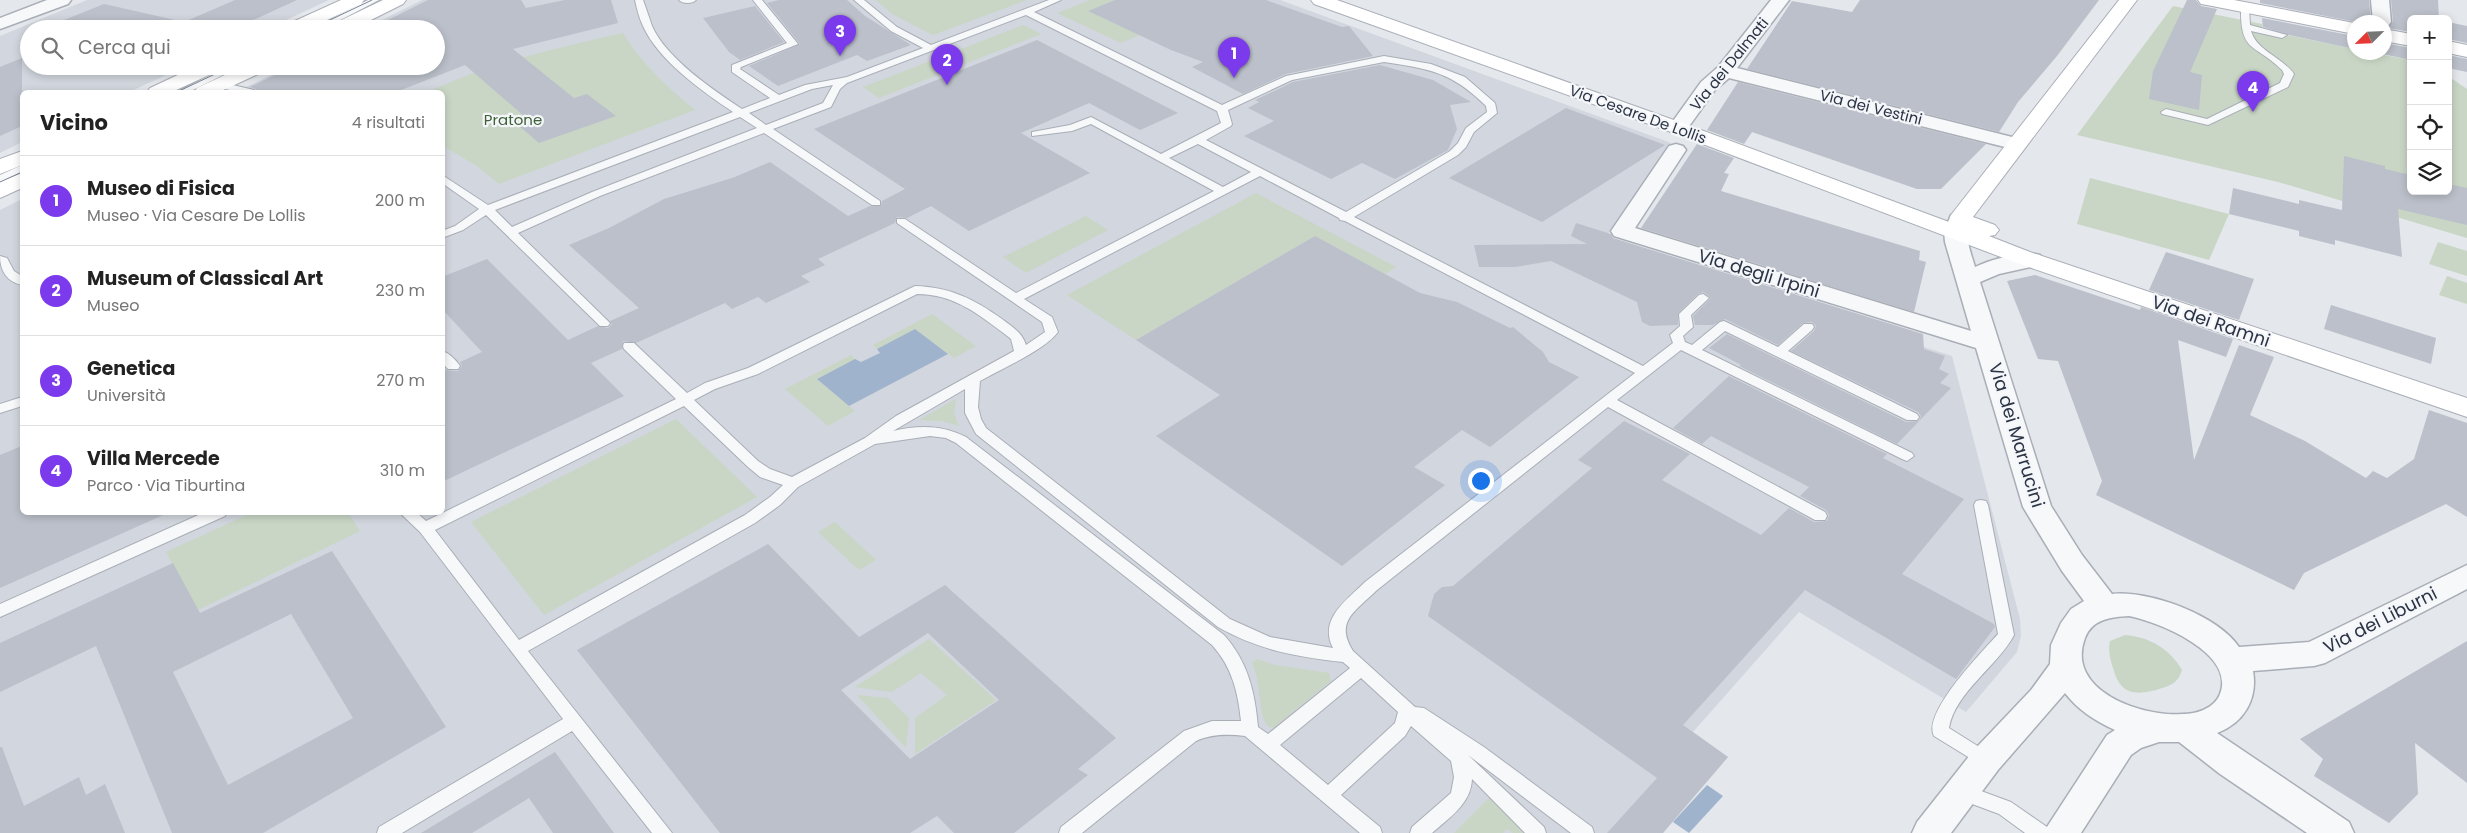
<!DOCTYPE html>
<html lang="it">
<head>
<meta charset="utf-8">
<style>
	body { margin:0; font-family:Poppins,sans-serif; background:#f2f2f2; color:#222 }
	.controls { position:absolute; right:15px; top:15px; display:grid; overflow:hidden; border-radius:8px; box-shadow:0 2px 8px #0003 }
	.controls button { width:45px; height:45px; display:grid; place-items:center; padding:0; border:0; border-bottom:1px solid #e0e0e0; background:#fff; color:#222; font:25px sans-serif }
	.compass { position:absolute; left:2347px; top:15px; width:45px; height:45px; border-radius:50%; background:#fff; box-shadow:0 2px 8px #0003; rotate:246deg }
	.you { position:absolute; left:1480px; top:480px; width:18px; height:18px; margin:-12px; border:4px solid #fff; border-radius:50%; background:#1a73e8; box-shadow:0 0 0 8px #1a73e833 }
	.badge { display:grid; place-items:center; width:32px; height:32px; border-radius:50%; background:#7c3aed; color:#fff; font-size:16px; font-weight:700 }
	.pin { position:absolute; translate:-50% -41px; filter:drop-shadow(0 1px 2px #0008) }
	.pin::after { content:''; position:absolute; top:26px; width:18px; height:15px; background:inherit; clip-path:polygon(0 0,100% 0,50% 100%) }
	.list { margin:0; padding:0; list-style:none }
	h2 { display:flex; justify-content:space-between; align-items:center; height:65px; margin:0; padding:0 20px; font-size:21px }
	h2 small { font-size:16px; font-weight:400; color:#767676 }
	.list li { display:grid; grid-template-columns:32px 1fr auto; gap:15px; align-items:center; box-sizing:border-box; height:90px; padding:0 20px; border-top:1px solid #e0e0e0 }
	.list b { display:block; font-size:19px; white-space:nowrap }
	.list p { margin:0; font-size:16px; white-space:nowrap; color:#767676 }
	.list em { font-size:16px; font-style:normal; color:#767676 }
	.icon { flex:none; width:28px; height:28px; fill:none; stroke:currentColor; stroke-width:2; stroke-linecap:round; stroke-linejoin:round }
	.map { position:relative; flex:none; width:2467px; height:833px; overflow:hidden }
	.search { position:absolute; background:#fff; box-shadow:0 2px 8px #0003; left:20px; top:20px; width:425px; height:55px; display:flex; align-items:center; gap:12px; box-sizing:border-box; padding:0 18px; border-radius:28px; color:#767676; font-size:19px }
	.panel { position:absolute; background:#fff; box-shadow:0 2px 8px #0003; left:20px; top:90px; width:425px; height:425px; border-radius:8px }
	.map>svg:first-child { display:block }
</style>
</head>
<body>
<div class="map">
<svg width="2467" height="833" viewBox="0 0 2467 833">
	<rect width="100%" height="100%" fill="#e4e7ec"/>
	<g fill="#d2d6de">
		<polygon points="87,0 329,0 267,29 29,29 29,66 186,66 129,92 22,92 22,142 0,153 0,36"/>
		<polygon points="422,0 1280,0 1671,143 1601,244 1952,356 2020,619 2021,636 2017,652 1966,712 1799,612 1693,732 1728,757 1663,833 0,833 0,210 22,199 22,512 442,512 442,92 236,92 289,66 436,66 436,29 364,29"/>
	</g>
	<g fill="#c9d6c5">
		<polygon points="876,0 1027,0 933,35 892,14"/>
		<polygon points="1090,0 1115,0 1089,11 1140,35 1121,43 1057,13"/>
		<polygon points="2173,6 2262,24 2263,29 2273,32 2354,49 2354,52 2373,53 2411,60 2411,191 2448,191 2448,76 2467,89 2467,238 2278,182 2077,135"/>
		<polygon points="1023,25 1041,34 879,98 863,87"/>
		<path d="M623 33C642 64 667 87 695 110L499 184 477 166 443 146 442 92H428C489 63 557 48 623 33Z"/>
		<polygon points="2090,178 2229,214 2209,260 2077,224"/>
		<polygon points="1256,193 1396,267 1385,274 1315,236 1136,340 1067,295"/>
		<polygon points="1086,216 1108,230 1026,273 1003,257"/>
		<polygon points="2438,242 2467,251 2467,276 2429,264"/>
		<polygon points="2447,276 2467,283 2467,304 2439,295"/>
		<polygon points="932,314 976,346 954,358 915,329 877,349 873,345"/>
		<polygon points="851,355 855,359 817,379 855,411 828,426 785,389"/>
		<polygon points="956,399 954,414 959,426 942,421 919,420"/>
		<polygon points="676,419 757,497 544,615 471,522"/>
		<polygon points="251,513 348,513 360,531 198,610 166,552"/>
		<polygon points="835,522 876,560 859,570 818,532"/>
		<path d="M2125 635C2150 637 2170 649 2182 670 2178 684 2169 686 2156 690 2132 696 2120 693 2113 668 2110 658 2108 651 2110 641Z"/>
		<polygon points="929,639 996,700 915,754 915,718 947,695 921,673 892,692 855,687"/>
		<path d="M1257 659 1275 665 1329 673 1331 681 1273 728 1269 727C1258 720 1261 678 1252 663Z"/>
		<polygon points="857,695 888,698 909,718 906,748"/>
		<polygon points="1491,796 1523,833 1513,833 1507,829 1503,833 1454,833"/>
	</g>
	<g fill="#9fb4cc">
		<polygon points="915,329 948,354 849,406 817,379 855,359 861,362 880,353 877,349"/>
		<polygon points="1707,785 1723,796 1689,833 1673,822"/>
	</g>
	<g fill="#bbc0ca" fill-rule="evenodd">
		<polygon points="235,0 297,0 234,29 72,29 54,24 104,4 184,22"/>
		<polygon points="428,0 521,0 526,8 565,0 611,0 618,23 513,49 574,98 587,94 616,116 539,143 512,120 524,116 465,65 396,92 257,92 256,89 250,87 293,66 436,66 436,29 370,29"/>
		<polygon points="779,0 847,0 865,16 911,45 867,61 857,55 778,86 749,66 800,44 767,3"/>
		<polygon points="1115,0 1266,0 1342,27 1349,26 1373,56 1286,74 1243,94 1192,67 1203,62 1171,50 1088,11"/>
		<polygon points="1860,0 2099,0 2057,56 2018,102 1999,132 1747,69 1792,1 1852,12"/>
		<polygon points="2187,0 2196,0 2201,6 2217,9 2190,72 2202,75 2199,110 2149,99 2153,71"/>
		<polygon points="2260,0 2369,0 2371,22 2356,22 2260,3"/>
		<polygon points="2391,0 2438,0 2439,19 2411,19 2411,32 2388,28 2393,22"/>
		<polygon points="755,6 784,42 740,60 729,52 703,18"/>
		<polygon points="2262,18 2354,36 2354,49 2289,35 2263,27"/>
		<polygon points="2448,22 2467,26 2467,43 2448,39"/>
		<polygon points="1037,40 1178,113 1140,130 1089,103 1021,133 1090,173 969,231 931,206 907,218 897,217 895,223 818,259 825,265 801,276 810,282 766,303 758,297 732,309 725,303 636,343 623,341 622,349 591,363 624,396 442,482 442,370 458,371 462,366 460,362 482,352 442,309 442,277 487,259 568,340 598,326 608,328 612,324 610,321 639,308 569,245 609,228 664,199 735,177 770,162 848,216 870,206 881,206 882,201 905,189 814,129"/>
		<polygon points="2384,43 2411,48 2411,60 2373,52 2384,52"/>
		<polygon points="2448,55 2467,59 2467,72 2448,68"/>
		<polygon points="22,58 22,126 0,136 0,67"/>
		<polygon points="1380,65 1433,80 1471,102 1450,105 1457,129 1448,150 1395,179 1362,163 1331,179 1244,136 1274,121 1248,108 1259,102 1255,100 1293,82"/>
		<polygon points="1738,82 1986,144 1941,189 1917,189 1752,132 1744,144 1707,130"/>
		<polygon points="1566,108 1665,145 1542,222 1449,178"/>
		<polygon points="1697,144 1734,158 1724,173 1729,174 1721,191 1920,251 1919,260 1926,262 1914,312 1641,228"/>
		<polygon points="2344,156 2385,166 2385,169 2411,175 2411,191 2448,191 2448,184 2467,188 2467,225 2398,209 2402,257 2335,240 2335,245 2299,236 2299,231 2229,214 2233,188 2299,204 2299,200 2342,210"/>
		<polygon points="1576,223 1611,234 1613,238 1923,334 1924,349 1945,356 1939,369 1949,374 1940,383 1951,388 1897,444 1739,366 1741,365 1709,348 1727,334 1906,422 1919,421 1921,416 1918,412 1791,351 1814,331 1816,326 1812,322 1803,323 1778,345 1725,319 1713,325 1695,325 1693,316 1711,298 1703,292 1698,294 1678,313 1678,325 1650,326 1642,322 1637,302 1551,261 1515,267 1479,267 1474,245 1587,244 1571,236"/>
		<polygon points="1315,236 1420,293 1457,302 1510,328 1513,327 1543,352 1549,362 1579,377 1490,447 1462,430 1414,467 1445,485 1342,566 1156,436 1220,395 1136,340"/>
		<polygon points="2166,252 2254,279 2239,320 2149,290"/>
		<polygon points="2035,275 2140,310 2141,307 2233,339 2226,357 2178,340 2194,460 2239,345 2274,357 2250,415 2305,441 2366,478 2373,471 2387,478 2414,459 2429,410 2467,423 2467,517 2446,504 2304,573 2294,590 2096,495 2102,481 2058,361 2038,359 2007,281"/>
		<polygon points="2331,305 2436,338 2431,364 2324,329"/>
		<polygon points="1729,376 1887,454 1883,458 1964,499 1902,574 1994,624 1995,627 1956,679 1805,590 1683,725 1728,757 1663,833 1607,833 1657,778 1428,616 1434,594 1442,587 1453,586 1592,468 1578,460 1624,421 1690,454 1662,480 1761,535 1789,508 1814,522 1827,521 1829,515 1826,510 1800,496 1809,487 1711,436 1702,444 1673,428"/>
		<polygon points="22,446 22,512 170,512 0,588 0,455"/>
		<path d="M768 544 859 637 945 585 1116 738 1078 769 1088 775 1014 833H954L937 816 910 833H720L577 650ZM928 633 999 700 910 759 841 690Z"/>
		<path d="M332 551 446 727 263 833H172L96 646 0 692V643L173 563 200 613ZM291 614 353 718 228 785 173 672Z"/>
		<polygon points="2467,641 2467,783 2415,743 2418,794 2389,823 2314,776 2323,759 2300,739"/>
		<polygon points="0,747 2,747 24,806 79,777 86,795 105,784 125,833 0,833"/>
		<polygon points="555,752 614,833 553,833 529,798 472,833 421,833"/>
	</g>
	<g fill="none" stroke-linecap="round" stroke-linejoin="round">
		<defs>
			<g id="lane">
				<polygon points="368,0 379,0 323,29 311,29"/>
				<path d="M635 0H643C646 8 649 17 652 26 666 58 713 90 742 109L770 98 732 72V65L787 43 753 0H762L798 44 741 67 740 69 779 95 805 85 847 77 923 48 891 31 854 0H864L897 27 931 45 1049 0H1061L1034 12 1222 105 1286 76 1384 56 1431 64 1465 77 1495 103 1497 113 1474 132 1466 147 1458 155 1354 217 1643 366 1673 343 1670 335 1680 326 1679 314 1699 295 1703 294 1709 298 1691 315 1693 327 1683 336 1685 342 1692 345 1720 322 1724 321 1778 347 1804 324H1812L1814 327 1812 330 1788 351 1917 414 1919 417 1917 420H1907L1725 331 1702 350 1912 453 1914 456 1907 461 1902 459 1681 350 1617 400 1825 512 1827 516 1825 520H1815L1608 407 1377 590C1356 611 1334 621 1353 651L1415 707 1424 708 1484 747 1592 827 1594 833H1571L1468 755 1544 827 1546 833H1525L1472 779C1471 804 1449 818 1432 833H1410L1412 827 1451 793 1454 777 1451 761 1411 726 1405 736 1341 795 1380 827 1382 833H1360L1245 736C1228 734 1212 734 1196 741L1082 833H1059L1061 827 1184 731 1212 721H1241C1238 692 1232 667 1212 645L956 443 946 438 930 436 875 444 798 487 780 505 755 523 528 651 672 833H652L572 731 402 833H377L379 827 563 719 420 532 399 512H416L426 521 676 399 624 349 623 346 624 343H634L687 393 705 383 748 368 915 286C950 287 974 299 1002 319 1012 327 1022 332 1026 345L1045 332 1042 322 897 223V219H905L1016 293 1214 191 1091 124 1072 131 1032 136V132L1070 125 1091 117 1161 154 1221 123 1217 111 1026 15 847 83 840 89 831 107 773 129 880 201V205H872L764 133 600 196 518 233 610 323 608 326H600L486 215 463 230 442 238V231L455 226 479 209 442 183V175L488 205 733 112C703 92 658 60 643 26 639 18 637 9 635 0ZM1384 62C1430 69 1452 72 1486 106L1487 112 1466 128 1458 143 1450 151 1346 212 1206 140 1231 126 1232 124 1228 110 1292 80ZM833 85 823 103 766 125 749 113 812 89ZM740 117 757 128 592 192 512 227 495 210ZM1198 144 1251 172 1223 187 1169 158ZM1260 176 1339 218 1340 220 1345 221 1635 373 1365 582C1347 600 1318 619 1333 648L1270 637 1230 619 986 428 981 419 978 407 980 381C1001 369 1045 350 1058 332L1052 317 1024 299ZM917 294C954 294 978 314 1006 335L1011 339 1014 351 896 416 865 438 792 477 770 469 758 461 694 400 715 389 758 374ZM965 389V413L976 434 1218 627C1258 650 1298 657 1343 662L1350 668 1268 734 1258 727C1255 692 1248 662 1224 635L966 437C942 425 919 425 893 431ZM684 406 748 467 760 477 783 485 770 497 745 515 519 640 435 530ZM1361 678 1398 712 1395 723 1328 785 1280 745Z"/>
				<path d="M679 0H696C693 4 682 4 679 0Z"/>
				<path d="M2245 4 2249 7 2250 25 2287 35 2282 38 2251 31C2257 51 2282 57 2294 74L2288 87 2208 125 2162 114 2161 112 2166 109 2207 119 2280 83 2284 74 2282 70C2255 43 2240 54 2241 7Z"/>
				<polygon points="228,66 241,66 189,92 177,92"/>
				<polygon points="220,82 254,90 255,92 239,92 216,87 215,85"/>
				<polygon points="22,165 22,172 0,182 0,175"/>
				<path d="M0 256 7 258 14 271 22 276V285C7 282 0 271 0 256Z"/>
				<path d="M442 351C449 353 456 360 460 366L458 369H448L442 363Z"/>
				<polygon points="22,397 22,406 0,413 0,404"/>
				<path d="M1981 500 1986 501 1988 505 2014 635C1998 666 1955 692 1949 728L1992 755 1995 760 1992 765 1986 768 1934 736C1922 713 1982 652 1998 634L1974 505 1976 501Z"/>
				<polygon points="205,512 227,512 225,516 0,617 0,604"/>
				<polygon points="1962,784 2011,802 2047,827 2049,833 2025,833 1999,814 1956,798 1953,792 1956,786"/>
			</g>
			<g id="street">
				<polygon points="47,0 71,0 68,4 0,29 0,18"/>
				<polygon points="1771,0 1789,0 1737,68 2024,140 2027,144 2024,148 2017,150 1729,78 1715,90 1685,132 1678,134 1671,132 1668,128 1701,82 1718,67"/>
				<polygon points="2371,0 2389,0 2391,22 2388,26 2384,27 2384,22 2373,22"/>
				<path d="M1676 144 1683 146 1686 150 1635 228 1971 331 1945 242 1944 231 1951 215 1959 213 1967 215 1970 220C1964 237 1970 250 1975 267 1992 259 2022 251 2040 255L2043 260 2040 265 1999 274 1980 282 2051 506 2082 555 2112 594C2149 590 2217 615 2239 647L2309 642 2467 565V589L2325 663 2314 666 2253 671C2258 699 2244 723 2217 733L2349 822 2354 833H2307L2220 774 2179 742H2159L2141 748 2131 755 2081 833H2043L2107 735 2115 730C2095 721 2078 710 2065 693L1998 770 1951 833H1912L1917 822 1974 750 2031 690 2050 664 2051 645 2061 623 2071 609 2084 601 2062 571 2023 507 1976 348 1614 236 1611 231 1669 146ZM2129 616C2159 622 2236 653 2220 694 2214 709 2196 714 2182 714 2142 717 2065 691 2085 638 2092 619 2111 617 2129 616Z"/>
			</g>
			<g id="secondary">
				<polygon points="341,0 364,0 361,4 308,29 284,29 286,25"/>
				<polygon points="383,0 406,0 403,4 353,29 329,29 331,25"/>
				<polygon points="1311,0 1337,0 1685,124 1949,222 1951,215 2119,0 2137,0 1973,217 1995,225 1999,230 1995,235 1989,236 2030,252 2467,398 2467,417 2014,262 1671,132 1314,4"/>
				<polygon points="2198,0 2234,0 2354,23 2354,34 2207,5 2201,4"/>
				<polygon points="2384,29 2411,34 2411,46 2384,41"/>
				<polygon points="2448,41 2467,45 2467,57 2448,53"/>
				<polygon points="197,66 223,66 220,70 172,92 147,92 150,88"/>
				<polygon points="244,66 270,66 267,70 219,92 194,92 197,88"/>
				<polygon points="22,151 22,165 0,174 0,159"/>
				<polygon points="22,173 22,188 0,198 0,182"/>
			</g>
		</defs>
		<use href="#lane" stroke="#a9aeb7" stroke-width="2"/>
		<use href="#street" stroke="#a9aeb7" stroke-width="3"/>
		<use href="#secondary" stroke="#a9aeb7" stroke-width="2"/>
		<use href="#lane" fill="#f7f8fa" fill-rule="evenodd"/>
		<use href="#street" fill="#f7f8fa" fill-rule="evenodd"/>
		<use href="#secondary" fill="#fff" fill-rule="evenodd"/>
		<g stroke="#7d8696" stroke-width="1">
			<polyline points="311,29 372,0"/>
			<polyline points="177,92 232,66"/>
			<polyline points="0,182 22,172"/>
		</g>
	</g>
	<g text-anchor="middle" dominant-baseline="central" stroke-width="4.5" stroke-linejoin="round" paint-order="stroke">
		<g font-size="15" fill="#2b3445" stroke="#f4f6f9">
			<text transform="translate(1729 64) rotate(-51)">Via dei Dalmati</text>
			<text transform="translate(1871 107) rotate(14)">Via dei Vestini</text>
			<text transform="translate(1638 114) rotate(20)">Via Cesare De Lollis</text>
		</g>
		<g font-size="15" fill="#3f6138" stroke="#f4f6f9">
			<text x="513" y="119">Pratone</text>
		</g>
		<g font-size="18" fill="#2b3445" stroke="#f4f6f9">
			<text transform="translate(1759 273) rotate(17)">Via degli Irpini</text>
			<text transform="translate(2211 321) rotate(19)">Via dei Ramni</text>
			<text transform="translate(2017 435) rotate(73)">Via dei Marrucini</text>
			<text transform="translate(2380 620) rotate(-27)">Via dei Liburni</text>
		</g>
	</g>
</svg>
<div class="controls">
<button>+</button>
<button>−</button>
<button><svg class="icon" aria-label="locate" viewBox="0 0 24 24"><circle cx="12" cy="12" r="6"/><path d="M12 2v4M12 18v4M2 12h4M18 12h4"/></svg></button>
<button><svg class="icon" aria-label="layers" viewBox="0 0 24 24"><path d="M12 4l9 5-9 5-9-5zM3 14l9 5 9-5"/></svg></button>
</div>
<svg class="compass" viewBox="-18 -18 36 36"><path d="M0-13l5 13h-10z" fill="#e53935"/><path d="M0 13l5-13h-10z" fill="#767676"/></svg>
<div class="you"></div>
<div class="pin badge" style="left:1234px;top:78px">1</div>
<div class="pin badge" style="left:947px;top:85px">2</div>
<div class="pin badge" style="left:840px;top:56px">3</div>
<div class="pin badge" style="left:2253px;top:112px">4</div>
<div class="search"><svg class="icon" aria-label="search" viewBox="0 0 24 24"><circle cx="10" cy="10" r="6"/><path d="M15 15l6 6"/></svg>Cerca qui</div>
<section class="panel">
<h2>Vicino<small>4 risultati</small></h2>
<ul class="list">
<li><span class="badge">1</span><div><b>Museo di Fisica</b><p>Museo · Via Cesare De Lollis</p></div><em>200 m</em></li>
<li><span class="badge">2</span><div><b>Museum of Classical Art</b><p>Museo</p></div><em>230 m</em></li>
<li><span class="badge">3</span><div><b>Genetica</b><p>Università</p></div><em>270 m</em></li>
<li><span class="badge">4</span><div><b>Villa Mercede</b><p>Parco · Via Tiburtina</p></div><em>310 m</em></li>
</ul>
</section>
</div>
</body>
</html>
